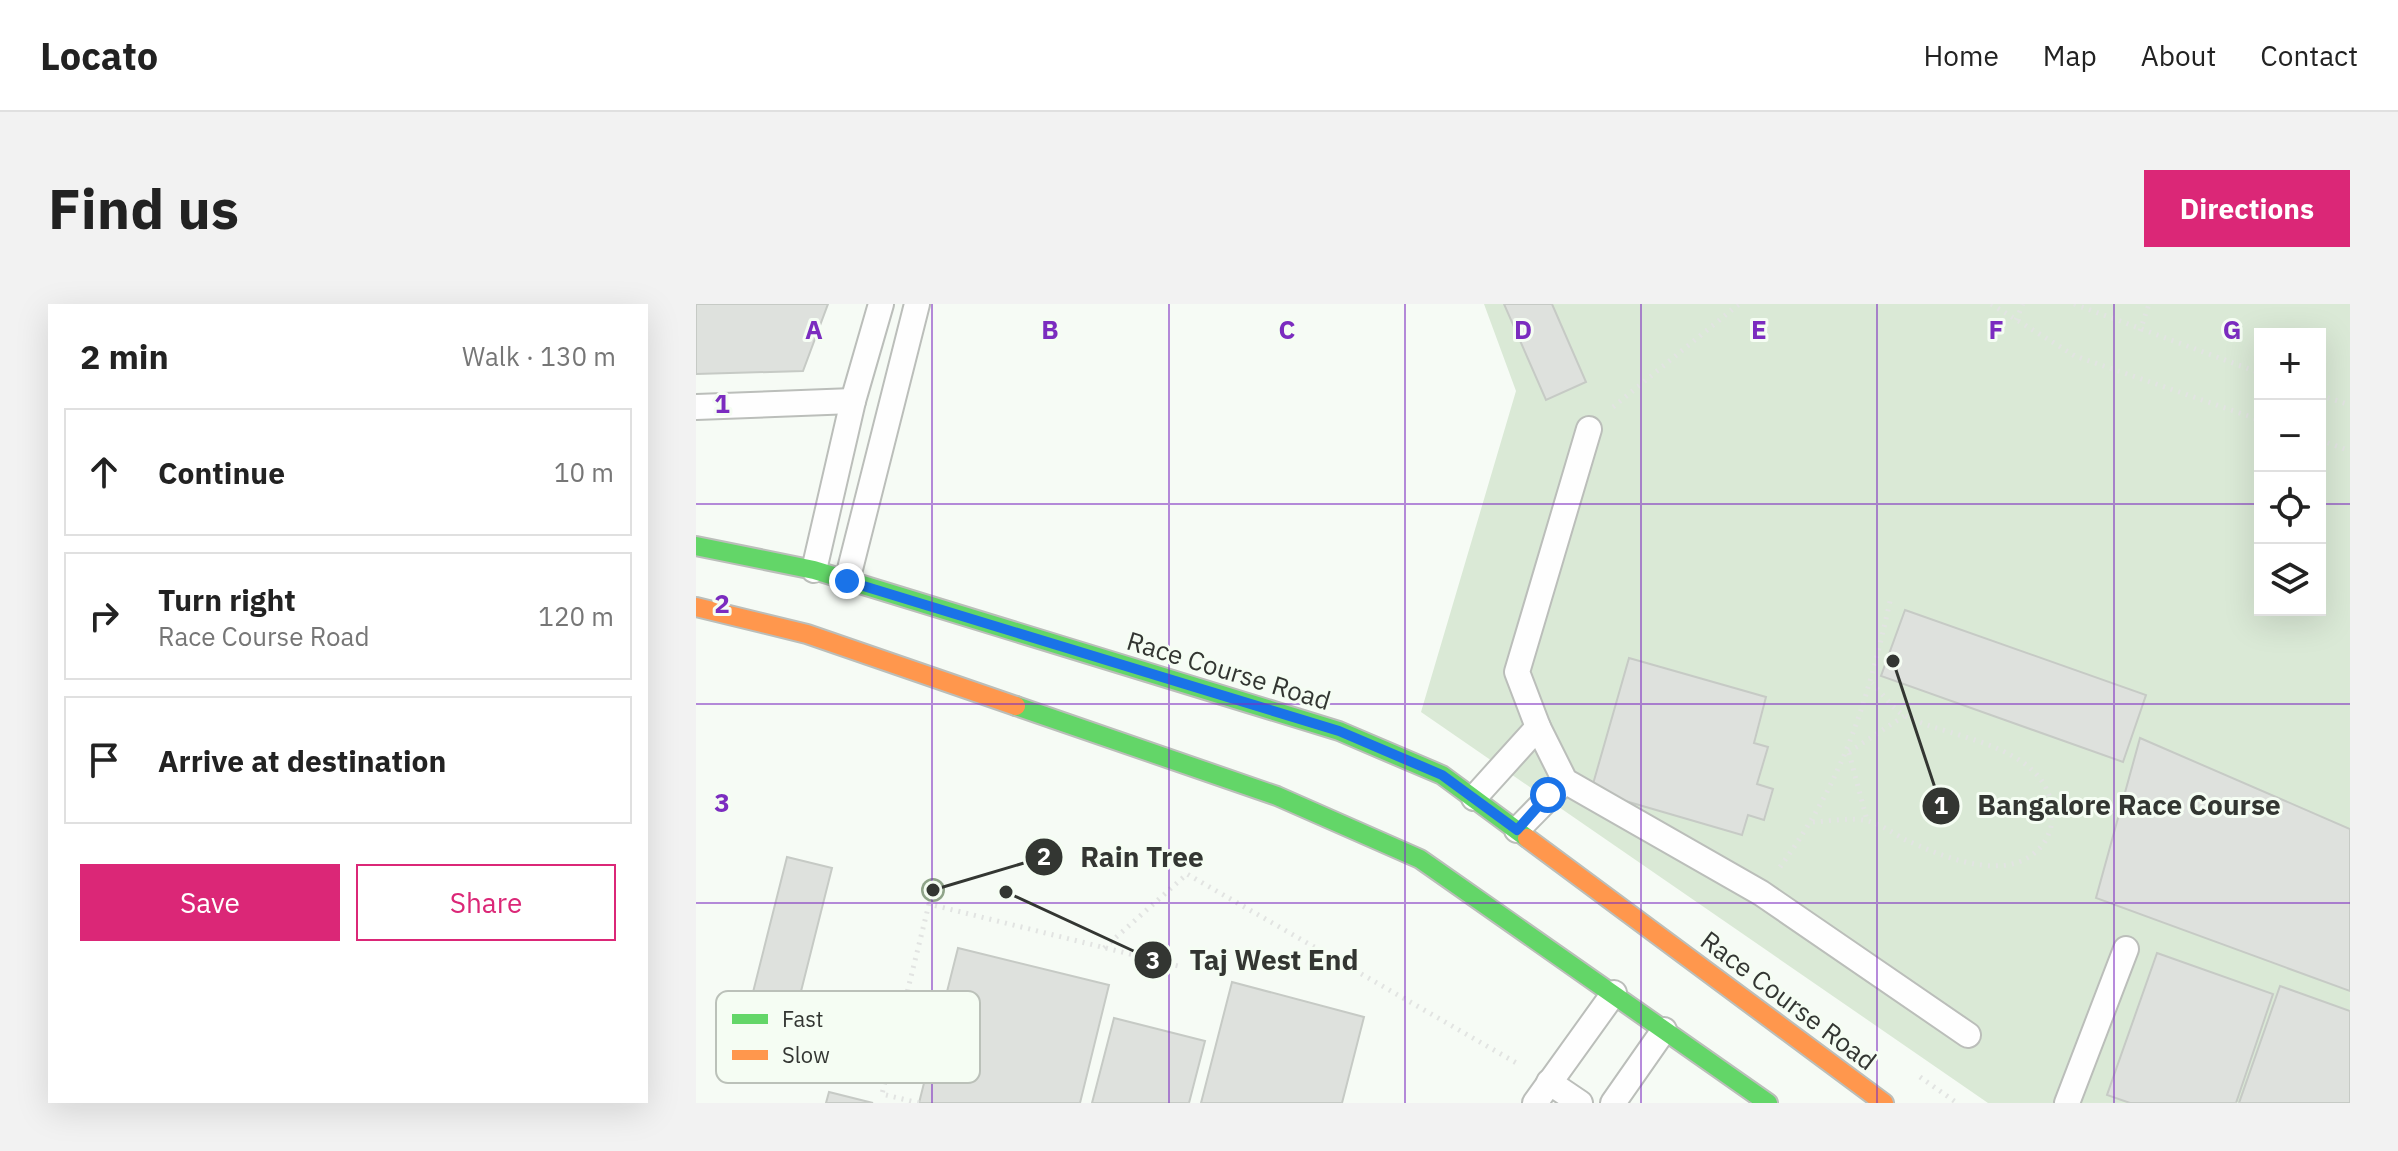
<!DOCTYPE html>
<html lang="en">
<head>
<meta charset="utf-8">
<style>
	body { margin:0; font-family:"IBM Plex Sans",sans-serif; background:#f2f2f2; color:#222 }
	.controls { position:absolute; right:24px; top:24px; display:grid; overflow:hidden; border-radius:0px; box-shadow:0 8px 32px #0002 }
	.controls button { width:72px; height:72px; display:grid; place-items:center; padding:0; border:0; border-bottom:2px solid #e0e0e0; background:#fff; color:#222; font:40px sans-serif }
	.stop { position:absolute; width:24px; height:24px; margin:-18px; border:6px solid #1a73e8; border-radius:50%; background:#fff }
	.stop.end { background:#1a73e8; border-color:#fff; box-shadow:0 2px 8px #0008 }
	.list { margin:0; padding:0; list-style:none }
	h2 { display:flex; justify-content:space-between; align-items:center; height:104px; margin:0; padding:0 32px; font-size:34px }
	h2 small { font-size:26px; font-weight:400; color:#767676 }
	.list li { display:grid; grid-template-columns:52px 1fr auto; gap:24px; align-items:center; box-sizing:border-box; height:128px; margin:0 16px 16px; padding:0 16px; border:2px solid #e0e0e0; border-radius:0px }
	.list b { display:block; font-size:30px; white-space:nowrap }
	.list p { margin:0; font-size:26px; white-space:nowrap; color:#767676 }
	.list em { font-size:26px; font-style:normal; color:#767676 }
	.actions { display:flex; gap:16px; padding:24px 32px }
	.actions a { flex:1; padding:18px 0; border:2px solid #db2777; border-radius:0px; text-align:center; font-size:28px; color:#db2777 }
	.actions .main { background:#db2777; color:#fff }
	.icon { flex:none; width:44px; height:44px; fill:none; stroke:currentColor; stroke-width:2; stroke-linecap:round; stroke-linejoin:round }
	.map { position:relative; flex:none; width:1654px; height:799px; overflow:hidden; border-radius:0px }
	header { display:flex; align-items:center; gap:48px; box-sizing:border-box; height:112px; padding:0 40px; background:#fff; border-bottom:2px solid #e0e0e0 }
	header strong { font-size:38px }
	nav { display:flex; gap:44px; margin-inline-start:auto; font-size:28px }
	.intro { display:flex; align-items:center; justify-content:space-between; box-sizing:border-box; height:192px; padding:0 48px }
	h1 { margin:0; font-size:56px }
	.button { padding:20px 36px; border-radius:0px; background:#db2777; color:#fff; font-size:28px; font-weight:700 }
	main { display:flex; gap:48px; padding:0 48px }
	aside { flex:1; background:#fff; border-radius:0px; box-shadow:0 8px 32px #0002 }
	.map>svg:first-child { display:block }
</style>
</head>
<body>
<header>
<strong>Locato</strong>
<nav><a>Home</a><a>Map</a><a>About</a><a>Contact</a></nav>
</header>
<div class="intro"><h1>Find us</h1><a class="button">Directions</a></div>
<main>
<aside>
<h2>2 min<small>Walk · 130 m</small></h2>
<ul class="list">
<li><svg class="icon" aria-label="ahead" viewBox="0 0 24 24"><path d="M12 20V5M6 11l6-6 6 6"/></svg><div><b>Continue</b></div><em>10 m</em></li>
<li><svg class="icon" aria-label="right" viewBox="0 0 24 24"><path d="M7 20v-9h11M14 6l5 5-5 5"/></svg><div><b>Turn right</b><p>Race Course Road</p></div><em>120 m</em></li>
<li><svg class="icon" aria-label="arrive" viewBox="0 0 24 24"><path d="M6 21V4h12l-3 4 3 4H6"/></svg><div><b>Arrive at destination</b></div></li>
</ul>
<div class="actions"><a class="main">Save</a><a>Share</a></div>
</aside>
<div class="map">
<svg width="1654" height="799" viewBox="0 0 1654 799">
	<rect width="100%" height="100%" fill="#f6fbf5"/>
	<path fill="#dae9d6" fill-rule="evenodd" d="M788 0H1654V799H1292L725 408 820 87ZM1564 30H1624V306H1564Z"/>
	<g fill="#dee1dd" stroke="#c6cac5" stroke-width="2">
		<polygon points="0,0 132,0 107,67 0,70"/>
		<polygon points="808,0 856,0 890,78 850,96"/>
		<polygon points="1209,306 1450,391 1427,458 1185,372"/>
		<polygon points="933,354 1070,393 1058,439 1072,443 1061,480 1077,485 1068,516 1052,511 1046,531 895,487"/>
		<polygon points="1444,434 1654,525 1654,687 1400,594"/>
		<polygon points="91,553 136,564 90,747 45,736"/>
		<polygon points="262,644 413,681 384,799 223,799"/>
		<polygon points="1461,649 1577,690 1540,799 1434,799 1411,791"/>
		<polygon points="536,678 668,713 646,799 505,799"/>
		<polygon points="1584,682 1654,707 1654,799 1543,799"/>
		<polygon points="418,714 509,737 493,799 396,799"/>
		<polygon points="133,788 177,799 130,799"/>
	</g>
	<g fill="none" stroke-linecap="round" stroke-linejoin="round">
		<defs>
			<g id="lane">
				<polyline points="0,103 157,97"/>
				<polyline points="893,125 821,368 842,423 869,477 1065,589 1272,731"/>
				<polyline points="118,266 157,97 185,0"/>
				<polyline points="151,277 221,0"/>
				<polyline points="778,494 842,423"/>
				<polyline points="821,526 869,477"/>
				<polyline points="853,778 884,799"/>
				<polyline points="839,799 918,689"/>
				<polyline points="917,799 968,726"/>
				<polyline points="1371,799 1430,645"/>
			</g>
			<g id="fast">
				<polyline points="0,242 118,266 643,427 746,471 831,534"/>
				<polyline points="320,402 581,492 724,555 1072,799"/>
			</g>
			<g id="slow">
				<polyline points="0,303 111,330 320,402"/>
				<polyline points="831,534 1188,799"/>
			</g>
		</defs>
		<use href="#lane" stroke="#bbbeba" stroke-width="28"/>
		<use href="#fast" stroke="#bbbeba" stroke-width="22"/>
		<use href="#slow" stroke="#bbbeba" stroke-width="22"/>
		<g stroke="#e2e4e2" stroke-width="5" stroke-dasharray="2 6" stroke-linecap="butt">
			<polyline points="1295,0 1379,52 1564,116"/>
			<polyline points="1378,0 1564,69"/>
			<polyline points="1320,16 1327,0"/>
			<polyline points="1444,27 1453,0"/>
			<polyline points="1624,91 1654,101"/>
			<polyline points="917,103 1043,0"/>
			<polyline points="1624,136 1654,147"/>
			<polyline points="1153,448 1208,412"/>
			<polyline points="1153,449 1171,516"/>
			<path d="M1117 518C1134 517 1156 513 1172 517 1185 520 1198 530 1210 536 1243 551 1298 575 1333 553 1347 544 1356 530 1356 513 1358 442 1257 435 1211 413 1198 407 1186 389 1176 379"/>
			<path d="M1084 563C1149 474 1171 399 1195 293"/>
			<polyline points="408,644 491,570 824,761"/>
			<polyline points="1224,773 1261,799"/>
			<polyline points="223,799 186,790 233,600 482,662"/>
		</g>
		<use href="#lane" stroke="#fefefe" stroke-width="24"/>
		<use href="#fast" stroke="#63d668" stroke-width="18"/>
		<use href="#slow" stroke="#ff974d" stroke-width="18"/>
	</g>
	<circle fill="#8fa489" cx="237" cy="586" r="12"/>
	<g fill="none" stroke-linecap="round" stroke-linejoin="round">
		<polyline stroke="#1a73e8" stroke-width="10" points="151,277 643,427 746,471 821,526 852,491"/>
	</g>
	<path fill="none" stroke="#7b2cbf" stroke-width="2" stroke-opacity="0.55" d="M236 0V799M473 0V799M709 0V799M945 0V799M1181 0V799M1418 0V799M0 200H1564M1624 200H1654M0 400H1654M0 599H1654"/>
	<g text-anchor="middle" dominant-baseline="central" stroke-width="6" stroke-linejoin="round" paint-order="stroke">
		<g font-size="26" fill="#333632" stroke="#f5fdf3">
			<text transform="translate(533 366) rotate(17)">Race Course Road</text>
			<text transform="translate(1093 696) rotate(37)">Race Course Road</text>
		</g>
	</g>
	<rect x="20" y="687" width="264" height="92" rx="12" fill="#f5fdf3" stroke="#bbc1b9" stroke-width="2"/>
	<rect x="36" y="710" width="36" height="10" fill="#63d668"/>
	<rect x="36" y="746" width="36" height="10" fill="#ff974d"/>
	<g font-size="22" fill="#333632">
		<text x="86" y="723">Fast</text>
		<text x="86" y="759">Slow</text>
	</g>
	<g font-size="26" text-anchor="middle" font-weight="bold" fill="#7b2cbf" stroke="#f5fdf3" stroke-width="6" stroke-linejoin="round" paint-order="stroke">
		<text x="118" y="35">A</text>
		<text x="354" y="35">B</text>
		<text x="591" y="35">C</text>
		<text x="827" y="35">D</text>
		<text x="1063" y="35">E</text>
		<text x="1300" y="35">F</text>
		<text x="1536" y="35">G</text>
		<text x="26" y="109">1</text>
		<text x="26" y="309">2</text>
		<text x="26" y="508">3</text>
	</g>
	<path fill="none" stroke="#333632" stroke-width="3" d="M1197 357L1245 502M237 586L348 553M310 588L457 656"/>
	<g fill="#333632" stroke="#f5fdf3" stroke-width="3">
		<circle cx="1197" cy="357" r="8"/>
		<circle cx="237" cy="586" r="8"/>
		<circle cx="310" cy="588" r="8"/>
		<circle cx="1245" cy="502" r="20"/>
		<circle cx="348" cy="553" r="20"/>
		<circle cx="457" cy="656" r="20"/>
	</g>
	<g font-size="24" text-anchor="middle" font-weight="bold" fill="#fff">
		<text x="1245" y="510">1</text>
		<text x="348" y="561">2</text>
		<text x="457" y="665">3</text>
	</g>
	<g font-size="28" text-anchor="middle" font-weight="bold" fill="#333632" stroke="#f5fdf3" stroke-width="6" stroke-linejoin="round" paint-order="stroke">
		<text x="1433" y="511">Bangalore Race Course</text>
		<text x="446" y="563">Rain Tree</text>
		<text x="578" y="666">Taj West End</text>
	</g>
</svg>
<div class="controls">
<button>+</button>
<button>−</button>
<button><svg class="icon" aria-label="locate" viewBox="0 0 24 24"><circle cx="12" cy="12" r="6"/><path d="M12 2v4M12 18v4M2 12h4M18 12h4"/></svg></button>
<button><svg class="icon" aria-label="layers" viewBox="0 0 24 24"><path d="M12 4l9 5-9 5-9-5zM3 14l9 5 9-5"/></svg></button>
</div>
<div class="stop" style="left:852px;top:491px"></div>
<div class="stop end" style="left:151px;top:277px"></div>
</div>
</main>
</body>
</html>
